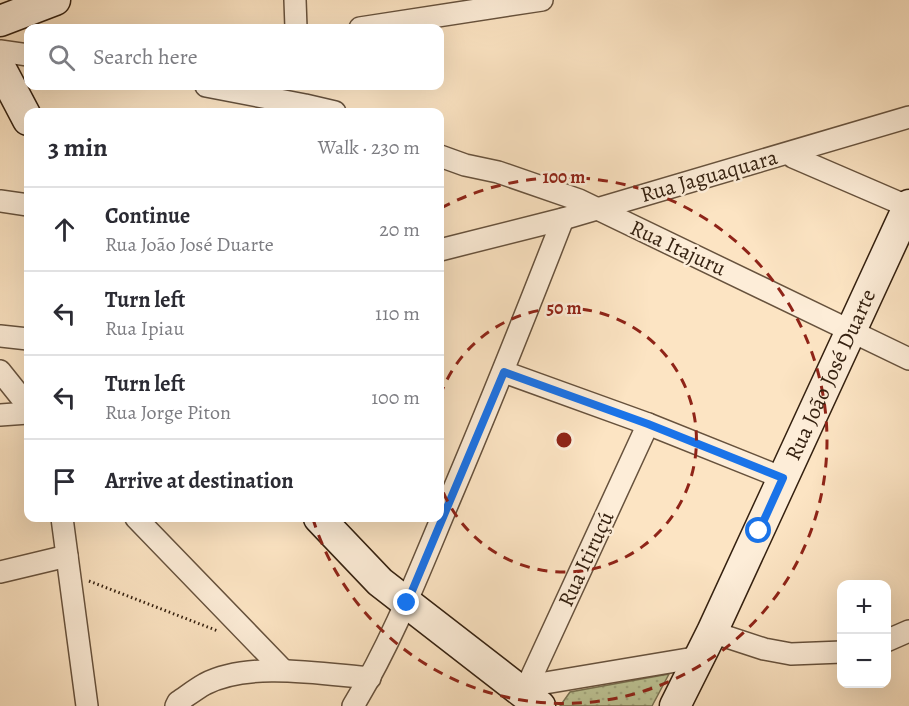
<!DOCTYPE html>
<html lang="en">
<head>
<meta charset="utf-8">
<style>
	body { margin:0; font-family:Alegreya,serif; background:#f2f2f3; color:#2b2b33 }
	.controls { position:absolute; right:18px; bottom:18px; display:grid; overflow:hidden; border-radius:12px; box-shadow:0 6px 24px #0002 }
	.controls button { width:54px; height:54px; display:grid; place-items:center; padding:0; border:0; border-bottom:2px solid #e1e1e2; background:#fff; color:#2b2b33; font:30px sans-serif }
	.stop { position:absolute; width:18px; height:18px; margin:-14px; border:4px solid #1a73e8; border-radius:50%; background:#fff }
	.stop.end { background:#1a73e8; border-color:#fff; box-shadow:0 2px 6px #0008 }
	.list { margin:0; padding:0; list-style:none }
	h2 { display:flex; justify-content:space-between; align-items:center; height:78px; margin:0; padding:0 24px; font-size:26px }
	h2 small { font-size:20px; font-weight:400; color:#7c7c81 }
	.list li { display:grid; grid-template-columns:39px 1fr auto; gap:18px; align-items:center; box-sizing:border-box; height:84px; padding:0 24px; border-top:2px solid #e1e1e2 }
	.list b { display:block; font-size:22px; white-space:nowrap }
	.list p { margin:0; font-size:20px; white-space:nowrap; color:#7c7c81 }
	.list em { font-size:20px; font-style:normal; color:#7c7c81 }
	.icon { flex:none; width:33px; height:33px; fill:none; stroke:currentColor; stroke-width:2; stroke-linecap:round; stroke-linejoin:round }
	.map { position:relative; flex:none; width:909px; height:706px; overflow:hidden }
	.search { position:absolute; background:#fff; box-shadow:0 6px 24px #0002; left:24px; top:24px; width:420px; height:66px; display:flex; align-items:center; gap:15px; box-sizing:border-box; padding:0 21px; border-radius:12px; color:#7c7c81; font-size:22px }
	.panel { position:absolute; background:#fff; box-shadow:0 6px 24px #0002; left:24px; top:108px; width:420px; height:414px; border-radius:12px }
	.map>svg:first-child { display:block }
</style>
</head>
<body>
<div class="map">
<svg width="909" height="706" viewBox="0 0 909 706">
	<defs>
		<pattern id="park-dots" width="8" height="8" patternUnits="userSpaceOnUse" patternTransform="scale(1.5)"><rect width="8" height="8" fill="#bdc495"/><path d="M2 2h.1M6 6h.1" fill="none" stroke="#a3a87f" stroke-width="1.8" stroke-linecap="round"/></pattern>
	</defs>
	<rect width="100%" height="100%" fill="#fce4c3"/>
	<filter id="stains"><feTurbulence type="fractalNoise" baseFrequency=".00333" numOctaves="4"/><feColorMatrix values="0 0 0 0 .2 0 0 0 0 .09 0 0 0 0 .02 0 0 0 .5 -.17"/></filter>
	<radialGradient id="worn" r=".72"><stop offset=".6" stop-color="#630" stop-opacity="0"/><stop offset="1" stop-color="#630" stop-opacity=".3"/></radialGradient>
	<polygon fill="url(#park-dots)" stroke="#797252" stroke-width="1.5" points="669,674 652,706 560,706 570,692"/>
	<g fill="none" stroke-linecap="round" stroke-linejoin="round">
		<defs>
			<g id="street">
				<polyline points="295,0 296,28"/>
				<polyline points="360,28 542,0"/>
				<polyline points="0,51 28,55"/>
				<polyline points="206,86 305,105 335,112"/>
				<polyline points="440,156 465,165 498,172 579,200 909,359"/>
				<polyline points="793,157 909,207"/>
				<polyline points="0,201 28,205"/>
				<polyline points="440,250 563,219 909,117"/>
				<polyline points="0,336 28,339"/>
				<polyline points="0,371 28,406"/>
				<polyline points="504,372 648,424 783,478"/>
				<polyline points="0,415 28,413"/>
				<polyline points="62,518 87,706"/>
				<polyline points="136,518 283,670"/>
				<polyline points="0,572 67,556"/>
				<polyline points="712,632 764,649 791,654 842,652"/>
				<polyline points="886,641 909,631"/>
				<polyline points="527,686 700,657"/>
				<polyline points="524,693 648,424"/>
				<path d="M176 706 178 702C187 696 196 689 205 684 249 661 322 674 370 678"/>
				<path d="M353 706C392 642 419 572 448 503 488 409 526 314 563 219"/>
			</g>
			<g id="secondary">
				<polyline points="0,21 55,0"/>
				<polyline points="0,67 28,120"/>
				<polyline points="319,518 380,582 540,706"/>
				<path id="s1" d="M675 706 712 632 909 205"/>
			</g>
		</defs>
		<use href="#street" stroke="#67523d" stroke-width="24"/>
		<use href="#secondary" stroke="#352110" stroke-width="33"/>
		<polyline stroke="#352110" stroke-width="3" stroke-dasharray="1.5 3" stroke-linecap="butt" points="89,581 218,631"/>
		<use href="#street" stroke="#fdedd8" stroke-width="21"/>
		<use href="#secondary" stroke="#fdedd8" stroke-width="30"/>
	</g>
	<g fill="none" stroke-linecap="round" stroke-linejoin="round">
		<polyline stroke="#1a73e8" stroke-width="8" points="407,603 504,372 648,424 783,478 759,531"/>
	</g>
	<g fill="none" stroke="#8f2418" stroke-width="3" stroke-dasharray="10 8">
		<path d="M440 396A132 132 0 1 1 440 484"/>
		<path d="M441 208A263 263 0 1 1 313 519"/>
	</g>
	<g text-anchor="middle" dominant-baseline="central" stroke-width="5" stroke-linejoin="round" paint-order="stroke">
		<g font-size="22" fill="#352110" stroke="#fdedd8">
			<text transform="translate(709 176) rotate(-16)">Rua Jaguaquara</text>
			<text transform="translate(678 248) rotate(25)">Rua Itajuru</text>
			<text stroke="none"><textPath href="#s1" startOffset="366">Rua João José Duarte</textPath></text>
			<text transform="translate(586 559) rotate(-65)">Rua Itiruçú</text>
		</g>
	</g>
	<circle cx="564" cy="440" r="9" fill="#8f2418" stroke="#fdedd8" stroke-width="3"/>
	<g font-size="18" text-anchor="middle" font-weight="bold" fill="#8f2418" stroke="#fdedd8" stroke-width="5" stroke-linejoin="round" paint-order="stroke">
		<text x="564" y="183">100 m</text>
		<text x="564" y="314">50 m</text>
	</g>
	<rect width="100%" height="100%" filter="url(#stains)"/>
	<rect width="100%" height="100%" fill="url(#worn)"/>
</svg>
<div class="controls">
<button>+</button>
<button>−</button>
</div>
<div class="stop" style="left:759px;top:531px"></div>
<div class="stop end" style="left:407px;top:603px"></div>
<div class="search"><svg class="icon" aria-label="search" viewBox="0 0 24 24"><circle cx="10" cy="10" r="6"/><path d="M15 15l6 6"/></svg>Search here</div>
<section class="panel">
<h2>3 min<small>Walk · 230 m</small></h2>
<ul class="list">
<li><svg class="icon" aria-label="ahead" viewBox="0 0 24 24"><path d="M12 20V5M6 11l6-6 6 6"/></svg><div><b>Continue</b><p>Rua João José Duarte</p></div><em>20 m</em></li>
<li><svg class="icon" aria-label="left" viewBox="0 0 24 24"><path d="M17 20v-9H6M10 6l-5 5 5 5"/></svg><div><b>Turn left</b><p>Rua Ipiau</p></div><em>110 m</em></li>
<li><svg class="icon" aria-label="left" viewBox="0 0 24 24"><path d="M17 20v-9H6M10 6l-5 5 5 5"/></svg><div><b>Turn left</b><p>Rua Jorge Piton</p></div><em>100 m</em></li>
<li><svg class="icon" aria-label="arrive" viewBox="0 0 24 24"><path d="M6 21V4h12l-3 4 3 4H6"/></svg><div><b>Arrive at destination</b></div></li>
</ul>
</section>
</div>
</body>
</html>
